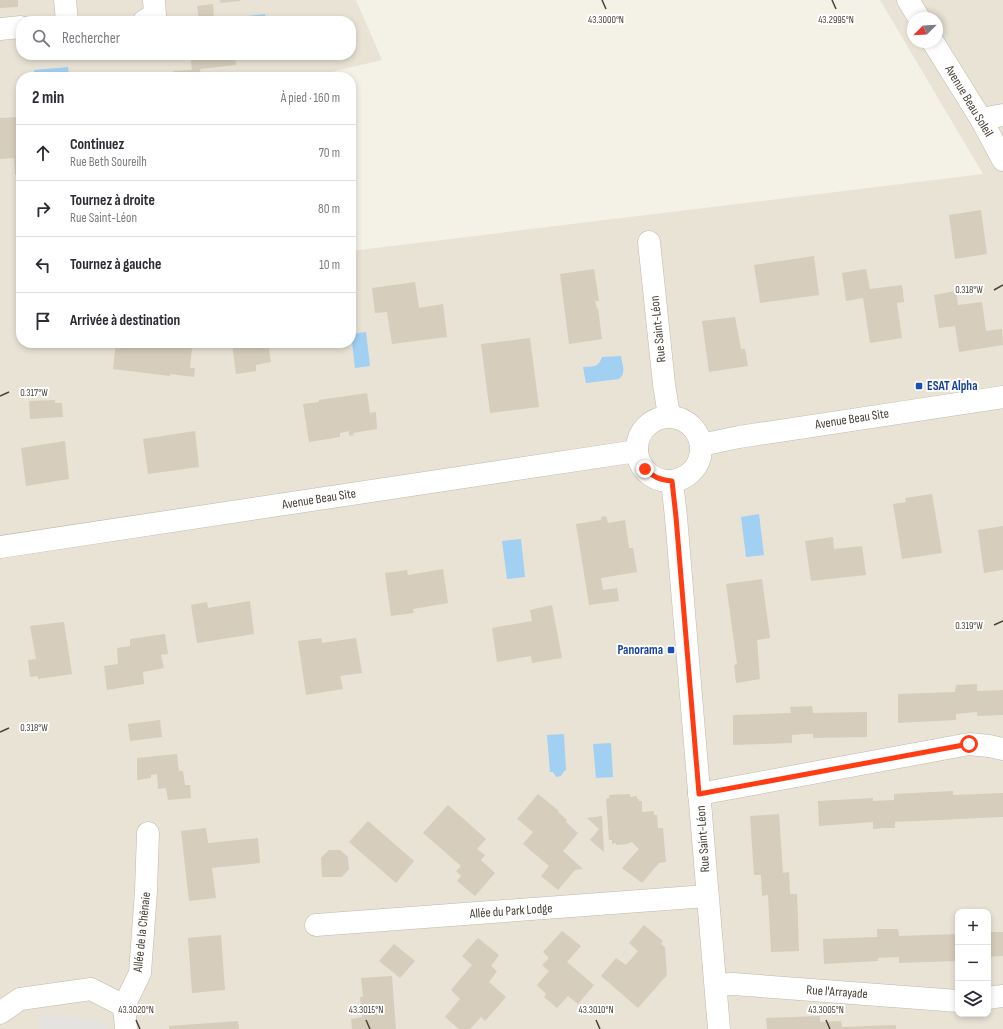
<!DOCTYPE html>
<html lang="fr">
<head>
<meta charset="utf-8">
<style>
	body { margin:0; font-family:"Sofia Sans Condensed",sans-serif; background:#f2f2f3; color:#2b2b33 }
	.controls { position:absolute; right:12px; bottom:12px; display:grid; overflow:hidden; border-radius:8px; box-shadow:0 2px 6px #0003 }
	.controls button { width:36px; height:36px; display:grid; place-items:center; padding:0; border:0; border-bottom:1px solid #e1e1e2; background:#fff; color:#2b2b33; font:20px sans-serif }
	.compass { position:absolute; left:907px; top:12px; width:36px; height:36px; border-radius:50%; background:#fff; box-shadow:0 2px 6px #0003; rotate:246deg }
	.stop { position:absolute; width:12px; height:12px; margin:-9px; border:3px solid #ff3c13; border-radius:50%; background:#fff }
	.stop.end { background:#ff3c13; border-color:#fff; box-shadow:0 1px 4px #0008 }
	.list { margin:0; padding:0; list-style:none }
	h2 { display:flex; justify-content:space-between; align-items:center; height:52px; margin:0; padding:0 16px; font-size:17px }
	h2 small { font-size:13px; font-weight:400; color:#7c7c81 }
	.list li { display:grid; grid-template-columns:26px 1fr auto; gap:12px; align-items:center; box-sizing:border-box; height:56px; padding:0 16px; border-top:1px solid #e1e1e2 }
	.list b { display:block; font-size:15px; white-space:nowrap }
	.list p { margin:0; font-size:13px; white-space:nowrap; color:#7c7c81 }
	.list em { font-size:13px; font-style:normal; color:#7c7c81 }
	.icon { flex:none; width:22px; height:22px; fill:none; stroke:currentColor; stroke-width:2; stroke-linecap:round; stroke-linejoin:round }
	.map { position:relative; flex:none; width:1003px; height:1029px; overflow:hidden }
	.search { position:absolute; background:#fff; box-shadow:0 2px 6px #0003; left:16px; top:16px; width:340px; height:44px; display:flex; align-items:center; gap:10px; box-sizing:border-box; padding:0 14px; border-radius:16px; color:#7c7c81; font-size:15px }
	.panel { position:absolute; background:#fff; box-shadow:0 2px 6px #0003; left:16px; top:72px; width:340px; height:276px; border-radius:16px }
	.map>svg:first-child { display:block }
</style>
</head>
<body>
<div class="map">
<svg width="1003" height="1029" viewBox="0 0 1003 1029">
	<rect width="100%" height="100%" fill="#f4f1e7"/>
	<path fill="#e8e3d5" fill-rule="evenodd" d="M0 0H356L382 60 310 77H21V343H351V251L983 174 880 0H1003V1029H0ZM913 18H937V42H913ZM21 21H351V55H21ZM958 912H988V1014H958Z"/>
	<polygon fill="#e5e3df" points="42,1013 107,1022 106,1029 40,1029"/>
	<g fill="#a1d0f3">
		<polygon points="265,14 266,21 249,21 248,16"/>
		<polygon points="68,67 69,77 35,77 34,70"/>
		<polygon points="366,332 370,366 355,368 351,334"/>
		<path d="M621 356C622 364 627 373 619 379L586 383 583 367C594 366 598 368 602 357Z"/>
		<polygon points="759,514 764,555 746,557 741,517"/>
		<polygon points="521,539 525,577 507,579 502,541"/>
		<polygon points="564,734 566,770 564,771 561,776 556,777 553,772 550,772 547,735"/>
		<polygon points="611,743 613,777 596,778 593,744"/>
	</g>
	<g fill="#d6cdbc">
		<polygon points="0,0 18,0 18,7 0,8"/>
		<polygon points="220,0 240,0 240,1 220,3"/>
		<polygon points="213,4 214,21 199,21 197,6"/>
		<polygon points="190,55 235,55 236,65 200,69 201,77 174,77 173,71 192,70"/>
		<polygon points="21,117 21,174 15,175 14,158 0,159 0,118"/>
		<polygon points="981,210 987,254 955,259 949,215"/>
		<polygon points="814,256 819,295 760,303 754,265"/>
		<polygon points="594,269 599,301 595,301 597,309 598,308 602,339 569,344 560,274"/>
		<polygon points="866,269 870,289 902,285 904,302 897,303 902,338 870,343 863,298 846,301 842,273"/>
		<polygon points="415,282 419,308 443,304 447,337 392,344 387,312 375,313 372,288"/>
		<polygon points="956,291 958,305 982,302 986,331 1002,329 1003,345 959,352 955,326 939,328 934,295"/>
		<polygon points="735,317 741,349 745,349 748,366 709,372 702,321"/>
		<polygon points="530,338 539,407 490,413 481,344"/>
		<polygon points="116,343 173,343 173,346 192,348 190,368 195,368 194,377 170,374 170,376 113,369"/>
		<polygon points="232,343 268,343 271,362 256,365 256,371 236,374"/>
		<polygon points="367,393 370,413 376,412 377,429 353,433 354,435 349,436 349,431 340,433 340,437 309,442 303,404 319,402 319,400"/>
		<polygon points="55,400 55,403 62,403 63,417 30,419 29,401"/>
		<polygon points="195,431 199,467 148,474 143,439"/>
		<polygon points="65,441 69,479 26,486 21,448"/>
		<polygon points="932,494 942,553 902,559 893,504 906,502 905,498"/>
		<polygon points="606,516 608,523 625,520 629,548 633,548 637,572 601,578 603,590 617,588 619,601 589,605 576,524 601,520 601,517"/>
		<polygon points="1003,526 1003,570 984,573 978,530"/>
		<polygon points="833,537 834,549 862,546 866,575 811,581 805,541"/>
		<polygon points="443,569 448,603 413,609 414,613 391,616 385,573 407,570 408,575"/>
		<polygon points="762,579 770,638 757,640 760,679 736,683 734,665 737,664 726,584"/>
		<polygon points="250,601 254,634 197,643 191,605 207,602 208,608"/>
		<polygon points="552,605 562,658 532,663 531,656 497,662 492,628 532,621 530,610"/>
		<polygon points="64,622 72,674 38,679 38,676 30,677 28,660 36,659 30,626"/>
		<polygon points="165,634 168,654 161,655 164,668 143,672 144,684 107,690 104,666 118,664 117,648 130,646 130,639"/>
		<polygon points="321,638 322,643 356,638 362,673 340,676 343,689 306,695 298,641"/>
		<polygon points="977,684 977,691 1003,690 1003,715 977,716 977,712 967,713 956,714 956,720 898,723 898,694 955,692 956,685"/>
		<polygon points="812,706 813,713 867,712 867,737 813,738 813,734 803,734 792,735 792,743 733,745 733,715 791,713 790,707"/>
		<polygon points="160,720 162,737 130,741 128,724"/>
		<polygon points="177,754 179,771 183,771 185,785 190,785 191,798 168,800 166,788 158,789 157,774 151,775 151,778 137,780 137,758"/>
		<polygon points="953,791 953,795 1003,793 1003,817 895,822 895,828 883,828 873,829 873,822 819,826 818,801 873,798 873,801 894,800 894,794"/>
		<polygon points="538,794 559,811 558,812 567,820 566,822 578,833 563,851 583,869 575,870 558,890 541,876 549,866 523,844 533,832 517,819"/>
		<polygon points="630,794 630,797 637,796 637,799 639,799 639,801 642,801 642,812 654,811 654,815 657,815 658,828 663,828 666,862 659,863 642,883 622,868 639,849 632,842 627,844 616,845 616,843 612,844 612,840 609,840 606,799 609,798 609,795"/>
		<polygon points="448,805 486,839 477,849 485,855 481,860 495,873 475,896 457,881 461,876 456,871 461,866 423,833"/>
		<polygon points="779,814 783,873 789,872 790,894 797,894 799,951 771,952 768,895 762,896 761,875 754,875 750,816"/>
		<polygon points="602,816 604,852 590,840 599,829 587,818"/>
		<polygon points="368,821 414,861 396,883 349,842"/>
		<polygon points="206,828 208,843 258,838 260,863 212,868 216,898 189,901 181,831"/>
		<polygon points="329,850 340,850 348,857 349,869 342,877 322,877 321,858"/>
		<polygon points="644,925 663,941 661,944 665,947 667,975 638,1008 601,976 616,958 626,965 638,951 629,943"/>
		<polygon points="877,929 898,929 899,936 958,934 958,961 899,963 899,957 878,958 878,961 824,964 823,939 877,937"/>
		<polygon points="562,931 581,946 567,962 594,985 578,1004 568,996 557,1008 544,997 546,994 537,985 549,971 542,965 549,958 543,952"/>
		<polygon points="988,932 1003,932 1003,956 988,957"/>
		<polygon points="221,935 225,990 192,993 188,938"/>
		<polygon points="478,938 499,955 491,966 497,971 489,982 506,997 485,1021 481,1017 470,1029 459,1029 445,1017 460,999 451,990 472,965 462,956"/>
		<polygon points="394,944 415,961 400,978 379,961"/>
		<polygon points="392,976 396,1029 352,1029 351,1019 362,1017 360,997 363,997 361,978"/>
		<polygon points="820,1016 820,1022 841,1021 842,1027 896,1025 896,1029 767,1029 766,1018"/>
		<polygon points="238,1021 239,1029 169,1029 169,1026"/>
	</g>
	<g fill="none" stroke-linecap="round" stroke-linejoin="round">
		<defs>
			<g id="minor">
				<polyline points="65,0 67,21"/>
				<polyline points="908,0 919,18"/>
				<polyline points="144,21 155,14 154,0"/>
				<polyline points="0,29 21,27"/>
				<polyline points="933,42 981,119 1003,160"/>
				<polyline points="981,119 1003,115"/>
				<polyline points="649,242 664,384 669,416"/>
				<circle cx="669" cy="449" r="32"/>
				<polyline points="701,445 739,437 1003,397"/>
				<polyline points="672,481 676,517 719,1029"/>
				<polyline points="0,547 637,451"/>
				<polyline points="699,794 969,744 989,746 1003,749"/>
				<polyline points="316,925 707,896"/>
				<polyline points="716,985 733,984 958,1001"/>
				<polyline points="988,998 1003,996"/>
				<polyline points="0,1013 20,999 91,989 124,1006"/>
				<polyline points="126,1029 124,1006 140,973 146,891 148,833"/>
			</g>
		</defs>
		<use href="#minor" stroke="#c0b9a9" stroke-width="23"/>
		<use href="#minor" stroke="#fff" stroke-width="22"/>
	</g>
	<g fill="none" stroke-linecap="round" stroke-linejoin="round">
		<path stroke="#ff3c13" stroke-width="5" d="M645 469C653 477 660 480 672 481L676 517 699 794 969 744"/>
	</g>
	<path fill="none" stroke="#484136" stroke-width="1.5" d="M602 0 606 9M832 0 836 9M994 290 1003 285M0 396 9 392M994 625 1003 621M0 732 9 728M136 1020 140 1029M366 1020 370 1029M596 1020 600 1029M826 1020 830 1029"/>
	<g fill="#1a4fb4" stroke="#fff" stroke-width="1.5">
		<rect x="915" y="382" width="8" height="8" rx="2"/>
		<rect x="667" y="646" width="8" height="8" rx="2"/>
	</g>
	<g text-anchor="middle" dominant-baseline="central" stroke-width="4" stroke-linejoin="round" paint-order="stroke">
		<g font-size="13" fill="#484136" stroke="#fff">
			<text transform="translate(969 101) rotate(59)">Avenue Beau Soleil</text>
			<text transform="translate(658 329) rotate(-96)">Rue Saint-Léon</text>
			<text transform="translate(852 419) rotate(-9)">Avenue Beau Site</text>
			<text transform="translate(319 499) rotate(-9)">Avenue Beau Site</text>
			<text transform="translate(703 839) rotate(-94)">Rue Saint-Léon</text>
			<text transform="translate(511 911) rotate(-4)">Allée du Park Lodge</text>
			<text transform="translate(142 932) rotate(-84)">Allée de la Chênaie</text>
			<text transform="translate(837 992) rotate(4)">Rue l'Arrayade</text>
		</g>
		<g font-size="13" font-weight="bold" fill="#164399" stroke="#fff" text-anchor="start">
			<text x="927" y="386">ESAT Alpha</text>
			<text x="663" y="650" text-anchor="end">Panorama</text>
		</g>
	</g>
	<g font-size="10" text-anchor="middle" fill="#484136" stroke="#fff" stroke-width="4" stroke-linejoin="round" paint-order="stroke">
		<text x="606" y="23">43.3000°N</text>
		<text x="836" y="23">43.2995°N</text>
		<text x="969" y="293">0.318°W</text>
		<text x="34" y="396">0.317°W</text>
		<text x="969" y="629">0.319°W</text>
		<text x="34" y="731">0.318°W</text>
		<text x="136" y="1013">43.3020°N</text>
		<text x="366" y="1013">43.3015°N</text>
		<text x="596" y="1013">43.3010°N</text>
		<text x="826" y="1013">43.3005°N</text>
	</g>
</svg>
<div class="controls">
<button>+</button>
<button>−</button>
<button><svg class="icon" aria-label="layers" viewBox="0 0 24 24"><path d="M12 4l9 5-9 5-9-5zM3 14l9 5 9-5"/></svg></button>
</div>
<svg class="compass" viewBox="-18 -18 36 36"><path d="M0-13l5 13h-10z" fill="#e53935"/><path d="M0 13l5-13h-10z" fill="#7c7c81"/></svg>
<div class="stop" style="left:969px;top:744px"></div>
<div class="stop end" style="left:645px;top:469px"></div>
<div class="search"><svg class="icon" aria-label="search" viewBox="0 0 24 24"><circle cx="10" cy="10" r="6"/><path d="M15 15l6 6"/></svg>Rechercher</div>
<section class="panel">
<h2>2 min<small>À pied · 160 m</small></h2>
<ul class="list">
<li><svg class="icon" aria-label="ahead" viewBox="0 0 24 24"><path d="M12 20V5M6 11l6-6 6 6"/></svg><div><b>Continuez</b><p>Rue Beth Soureilh</p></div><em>70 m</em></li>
<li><svg class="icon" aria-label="right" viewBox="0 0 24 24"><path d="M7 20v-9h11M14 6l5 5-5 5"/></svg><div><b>Tournez à droite</b><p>Rue Saint-Léon</p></div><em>80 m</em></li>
<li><svg class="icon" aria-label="left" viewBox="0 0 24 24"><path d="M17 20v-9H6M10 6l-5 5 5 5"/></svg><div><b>Tournez à gauche</b></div><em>10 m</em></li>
<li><svg class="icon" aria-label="arrive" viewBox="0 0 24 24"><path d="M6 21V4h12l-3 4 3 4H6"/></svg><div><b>Arrivée à destination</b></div></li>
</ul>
</section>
</div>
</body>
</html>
